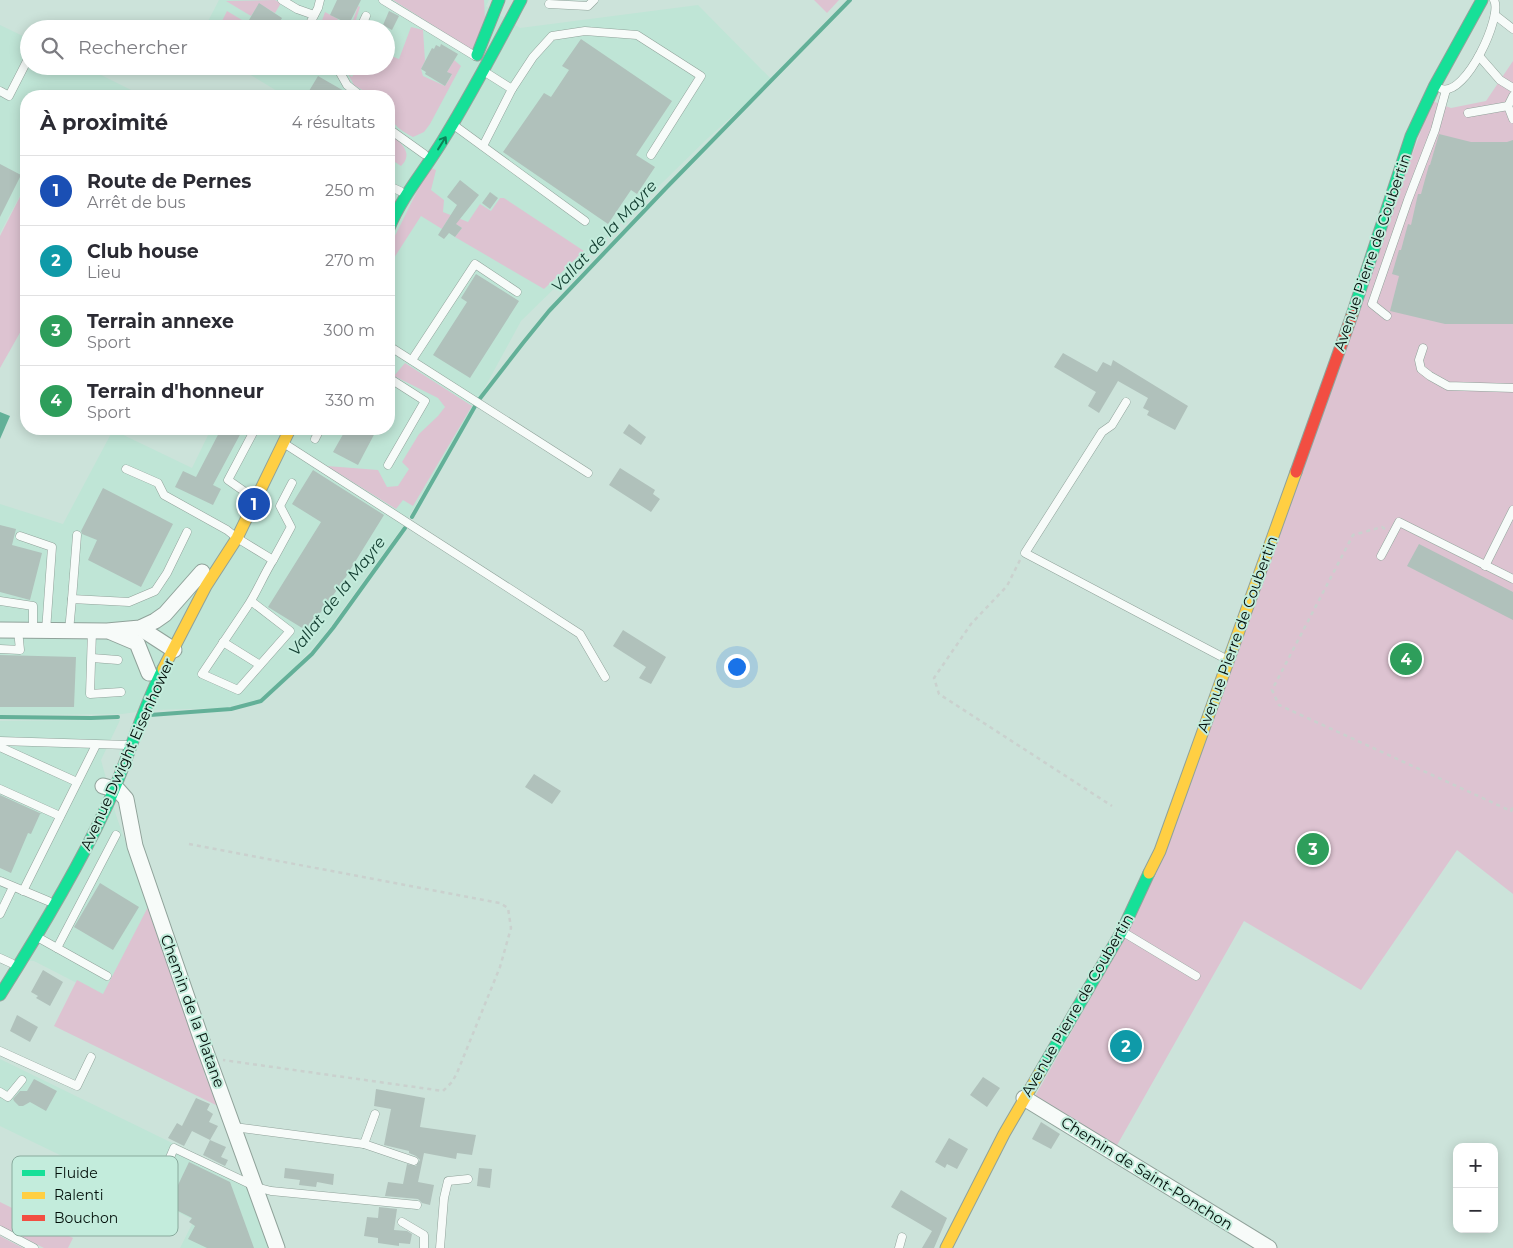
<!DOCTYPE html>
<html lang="fr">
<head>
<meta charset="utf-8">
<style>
	body { margin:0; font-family:Montserrat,sans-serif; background:#f7f7f7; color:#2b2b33 }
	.controls { position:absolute; right:15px; bottom:15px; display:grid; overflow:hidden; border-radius:10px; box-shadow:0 2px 12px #0003 }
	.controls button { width:45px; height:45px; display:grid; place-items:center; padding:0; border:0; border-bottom:1px solid #e1e1e2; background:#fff; color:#2b2b33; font:25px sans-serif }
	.you { position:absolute; left:736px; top:666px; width:18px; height:18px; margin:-12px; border:4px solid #fff; border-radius:50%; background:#1a73e8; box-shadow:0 0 0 8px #1a73e833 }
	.badge { display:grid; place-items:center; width:32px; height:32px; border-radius:50%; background:#ea580c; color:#fff; font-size:16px; font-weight:700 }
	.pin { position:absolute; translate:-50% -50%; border:2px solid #fff; box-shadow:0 1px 5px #0006 }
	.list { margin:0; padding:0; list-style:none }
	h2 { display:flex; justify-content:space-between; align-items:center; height:65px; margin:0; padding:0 20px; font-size:21px }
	h2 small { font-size:16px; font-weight:400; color:#7c7c81 }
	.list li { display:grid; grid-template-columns:32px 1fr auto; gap:15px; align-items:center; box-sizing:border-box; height:70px; padding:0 20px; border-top:1px solid #e1e1e2 }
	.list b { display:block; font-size:19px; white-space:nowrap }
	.list p { margin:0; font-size:16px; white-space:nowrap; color:#7c7c81 }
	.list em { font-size:16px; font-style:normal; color:#7c7c81 }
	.icon { flex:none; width:28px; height:28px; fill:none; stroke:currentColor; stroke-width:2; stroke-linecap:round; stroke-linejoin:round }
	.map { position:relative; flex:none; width:1513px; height:1248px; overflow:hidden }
	.search { position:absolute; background:#fff; box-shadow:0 2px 12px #0003; left:20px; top:20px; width:375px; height:55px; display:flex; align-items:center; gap:12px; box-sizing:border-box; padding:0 18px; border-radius:28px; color:#7c7c81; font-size:19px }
	.panel { position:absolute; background:#fff; box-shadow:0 2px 12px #0003; left:20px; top:90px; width:375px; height:345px; border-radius:20px }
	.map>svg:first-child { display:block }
</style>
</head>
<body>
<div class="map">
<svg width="1513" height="1248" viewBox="0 0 1513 1248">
	<rect width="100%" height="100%" fill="#cce3da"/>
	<g fill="#bfe5d6">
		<polygon points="219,0 489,0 486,6 520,28 698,5 772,80 708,138 521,321 484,389 404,525 322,638 283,680 260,699 224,708 151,710 122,714 0,715 0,504 63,524 113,430 192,468 211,429 389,429 389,96 281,96 282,94 236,66 386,66 386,29 204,29"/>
		<polygon points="0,25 29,39 29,66 83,66 139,94 138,96 26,96 26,184 0,233"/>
		<polygon points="120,720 101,760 116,815 149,909 106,998 34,961 5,959 0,957 0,721"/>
		<polygon points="0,1059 246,1179 273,1248 180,1248 194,1220 0,1126"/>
	</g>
	<g fill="#ddc3d1">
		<polygon points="275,0 281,3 275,13 259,4 251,16 226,1"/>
		<polygon points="393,0 484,0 485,18 472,50"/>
		<polygon points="814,0 839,0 827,13"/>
		<polygon points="358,6 360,7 353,29 319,29 325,12 338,19 336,24 350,29"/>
		<polygon points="227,11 247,23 250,29 218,29"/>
		<path d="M411 27 423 30 425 61 421 69 423 76 445 86 452 75 447 72 454 60 461 66 430 124 424 132 413 137C392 126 389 120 389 96H372L354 85 348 74 352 77 358 66H386V54L399 59Z"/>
		<polygon points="1513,61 1513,894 1457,850 1361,990 1244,921 1116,1147 1034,1098 1124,939 1432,101 1451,108 1486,101"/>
		<path d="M393 136C403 145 413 154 401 166L389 158V138Z"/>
		<polygon points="429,167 436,170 431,190 444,200 443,212 468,222 480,204 491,211 500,198 504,198 584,251 544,289 455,237 462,228 448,219 442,229 421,216 394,258 389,253 389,248"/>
		<polygon points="26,185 26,322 0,368 0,236"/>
		<polygon points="405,363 472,406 413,506 403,500 396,509 327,466 378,470 387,487 398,486 409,469 402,462 419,434 438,416 445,407 438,398 394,376"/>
		<polygon points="149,905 201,1049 205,1076 222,1108 54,1026 77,980 103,994"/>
		<polygon points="0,1202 73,1238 68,1248 44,1248 0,1226"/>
		<polygon points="0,1236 23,1248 0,1248"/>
	</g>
	<polygon fill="#63b098" points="0,412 10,416 0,439"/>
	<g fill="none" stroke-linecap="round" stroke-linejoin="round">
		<g stroke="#63b098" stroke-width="4">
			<polyline points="412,517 478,401 523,343 549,311 666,188 850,0"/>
			<polyline points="150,715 231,709 261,701 312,654 333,628 405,528"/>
			<polyline points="0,717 91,718 118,717"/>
		</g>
	</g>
	<g fill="#b0c1bb">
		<polygon points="337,0 361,0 349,24 330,15"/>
		<polygon points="259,3 282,18 276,29 254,29 256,24 249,20"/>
		<polygon points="389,11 399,16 392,30 383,25"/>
		<polygon points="581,39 672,101 636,155 655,167 637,194 631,190 608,224 503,152 544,93 551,97 569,70 562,66"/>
		<polygon points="441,44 458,54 447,72 452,74 445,86 425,74 426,72 421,69 432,48 434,49 436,45 440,47"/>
		<polygon points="318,76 351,95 352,96 306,96"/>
		<polygon points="1439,134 1471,142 1507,142 1513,140 1513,324 1445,324 1390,311 1399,276 1392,274 1399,250 1401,250 1408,224 1411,225 1418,194 1421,194 1429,165 1430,165"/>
		<polygon points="0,164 21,175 0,217"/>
		<polygon points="460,180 479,195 456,224 462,228 455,237 449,233 444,239 438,235 457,205 447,197"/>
		<polygon points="490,192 498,198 490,209 482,203"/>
		<polygon points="476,274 519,301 470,378 433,355 467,302 461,298"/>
		<polygon points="1063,353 1097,372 1103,362 1111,366 1113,360 1188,406 1175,430 1147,415 1149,411 1143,408 1148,398 1118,381 1099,413 1088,406 1096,392 1054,367"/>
		<polygon points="629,424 646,437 641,445 623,433"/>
		<polygon points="221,429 243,429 213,485 221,489 213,505 175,487 183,471 196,477"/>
		<polygon points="346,429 377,429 358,465 333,452"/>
		<polygon points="620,468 655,490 653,494 660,499 651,512 609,485"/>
		<polygon points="313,470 384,515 342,583 307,631 268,607 321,522 292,504"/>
		<polygon points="103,488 173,524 141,587 88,560 97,540 82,534 81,531"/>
		<polygon points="0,525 16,529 12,545 42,553 30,600 0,592"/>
		<polygon points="1419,544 1513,592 1513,620 1407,566"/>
		<polygon points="623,630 666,657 651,684 639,678 646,667 613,646"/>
		<polygon points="0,655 76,657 74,707 0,707"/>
		<polygon points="534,774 561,791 552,804 525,787"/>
		<polygon points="0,795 42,814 40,814 31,834 28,833 11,873 0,868"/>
		<polygon points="100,883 139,907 113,950 74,927"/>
		<polygon points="43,970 63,982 50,1006 36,998 38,996 31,992"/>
		<polygon points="17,1015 38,1027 30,1042 10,1031"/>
		<polygon points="1116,1030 1137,1042 1129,1057 1115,1048 1118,1043 1111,1039"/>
		<polygon points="983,1077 1000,1088 987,1107 970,1095"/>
		<polygon points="34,1079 57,1091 46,1111 30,1102 23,1106 19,1106 14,1101 13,1099 20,1091 27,1091"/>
		<polygon points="376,1089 425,1098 420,1127 476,1135 472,1155 457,1153 456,1159 424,1153 418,1182 434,1185 430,1205 422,1203 418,1199 385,1196 388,1182 403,1184 407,1164 416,1166 420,1160 416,1156 409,1153 409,1151 384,1145 391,1109 374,1106"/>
		<polygon points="196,1098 210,1104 207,1110 213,1114 209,1122 218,1126 210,1140 192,1131 184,1146 168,1138 177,1123 182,1126"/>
		<polygon points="1041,1122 1060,1134 1051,1149 1032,1139"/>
		<polygon points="949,1138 968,1149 957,1169 947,1164 945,1168 935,1162"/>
		<polygon points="210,1140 226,1147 221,1157 228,1160 225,1166 203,1155"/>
		<polygon points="189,1162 230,1182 254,1248 207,1248 188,1239 195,1226 189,1222 192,1218 168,1206"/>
		<polygon points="285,1168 334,1174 333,1185 317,1182 316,1187 299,1185 300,1180 284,1178"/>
		<polygon points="479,1168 492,1169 490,1188 477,1186"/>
		<polygon points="901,1190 947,1218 934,1248 922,1248 932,1231 891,1207"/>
		<polygon points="379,1207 397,1209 394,1230 407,1231 412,1234 410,1244 399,1243 399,1246 378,1243 378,1238 364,1236 367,1217 378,1218"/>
	</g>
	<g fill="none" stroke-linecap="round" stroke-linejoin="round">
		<defs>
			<g id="lane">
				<polyline points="282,0 297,9 314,15"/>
				<polyline points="383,0 475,56"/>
				<polyline points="549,4 588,6 594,0"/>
				<polyline points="1495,15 1513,29"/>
				<polyline points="307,29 318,8 320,0"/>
				<polyline points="360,29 366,16"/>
				<polyline points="1479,56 1500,80 1513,88"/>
				<polyline points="283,66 286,66"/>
				<polyline points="340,66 338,69 347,85 361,96"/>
				<polyline points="512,89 533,57 552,36 585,31 637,35 701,76 651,155"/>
				<path d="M1442 89C1466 96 1503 16 1494 0"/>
				<polyline points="0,91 9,96 29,57"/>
				<polyline points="1513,96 1508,106 1513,119"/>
				<polyline points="1468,113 1508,106"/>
				<polyline points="455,126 585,221"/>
				<polyline points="389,129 424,154"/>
				<polyline points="483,146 512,89 485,72"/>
				<polyline points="389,186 400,191"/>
				<polyline points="1387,316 1372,304 1408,200 1435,130 1446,90"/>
				<polyline points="389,346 588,473"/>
				<polyline points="1423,348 1419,360 1421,369 1430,376 1448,386 1513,388"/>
				<polyline points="412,360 475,264 517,292"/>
				<polyline points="1126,402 1112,425 1102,432 1025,553 1226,659"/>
				<polyline points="315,439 320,429"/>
				<polyline points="285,444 580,634 605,677"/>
				<polyline points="388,465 425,401 389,378"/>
				<path d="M126 469 158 483 164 495 227 530 237 538 273 560C263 576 257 592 247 607L202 674 238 690 290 631 251 601"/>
				<polyline points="248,494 228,480 255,429"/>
				<polyline points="20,536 52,547 46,631"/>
				<polyline points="1381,556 1399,522 1513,579"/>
				<polyline points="273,560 291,527 280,506 292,483"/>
				<polyline points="1485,566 1513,510"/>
				<polyline points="72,599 77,535"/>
				<polyline points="0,601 33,606 33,630"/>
				<polyline points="69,631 72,599 129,602 155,591 167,573 187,532"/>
				<polyline points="92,631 90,694 121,692"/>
				<polyline points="223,642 260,665"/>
				<polyline points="0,649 20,650 18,630"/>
				<polyline points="92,658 118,660"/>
				<polyline points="0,741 128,745"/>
				<polyline points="0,747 77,782"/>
				<polyline points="0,789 60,816"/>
				<polyline points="0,881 48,901"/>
				<polyline points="23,891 96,745"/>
				<polyline points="0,914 13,887"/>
				<polyline points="1123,932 1196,976"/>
				<polyline points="39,938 107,976"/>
				<polyline points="57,948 116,835"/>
				<polyline points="0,958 11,963"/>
				<polyline points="0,1051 77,1086 91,1057"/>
				<polyline points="0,1092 8,1097 22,1080"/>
				<polyline points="234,1127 364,1144 375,1114"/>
				<polyline points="364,1144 414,1161"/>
				<polyline points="163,1174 174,1148 256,1187 271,1191 417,1205"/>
				<polyline points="402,1222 424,1235 424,1248"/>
				<polyline points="0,1230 34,1248"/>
				<polyline points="440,1248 444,1198 448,1181 468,1179"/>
				<polyline points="899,1248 902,1237"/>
			</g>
			<g id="street">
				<polyline points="140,628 174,650"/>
				<polyline points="0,630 107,631 140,628 155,621 165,614 202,572"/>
				<polyline points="111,632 137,643 149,673"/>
				<polyline points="103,786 118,790 126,799 135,846 202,1041 277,1248"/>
				<polyline points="1024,1098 1269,1248"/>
			</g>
			<g id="fast">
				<polyline points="477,55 499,0"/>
				<path d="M389 228C402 196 425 170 443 140 471 95 496 47 521 0"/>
				<polyline points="1352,315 1411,136 1434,87 1482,0"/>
				<path d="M0 995C38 935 75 874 105 810 127 764 140 714 163 669"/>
				<polyline points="1040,1072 1122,931 1149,873"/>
			</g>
			<g id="slow">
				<polyline points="163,669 206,586 237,538 290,429"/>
				<polyline points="1149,873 1160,851 1296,472"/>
				<polyline points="946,1248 1004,1134 1040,1072"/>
			</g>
			<polyline id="jam" points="1296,472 1352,315"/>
		</defs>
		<use href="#lane" stroke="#90a29a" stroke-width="9"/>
		<use href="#street" stroke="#90a29a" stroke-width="17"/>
		<use href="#fast" stroke="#90a29a" stroke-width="13"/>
		<use href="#slow" stroke="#90a29a" stroke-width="13"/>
		<use href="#jam" stroke="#90a29a" stroke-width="13"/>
		<g stroke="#cad1ce" stroke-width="2.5" stroke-dasharray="4 4" stroke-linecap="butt">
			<polyline points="1385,529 1382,527 1353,535 1272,690 1279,705 1511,811 1513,807"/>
			<polyline points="1020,560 1007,586 971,624 934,678 939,694 1112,806"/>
			<polyline points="189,844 500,903 508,908 511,928 500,967 457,1073 452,1082 443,1091 223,1060"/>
		</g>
		<use href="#lane" stroke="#f7fbf9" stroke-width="8"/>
		<use href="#street" stroke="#f7fbf9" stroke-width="15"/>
		<use href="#fast" stroke="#16e098" stroke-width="11"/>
		<use href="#slow" stroke="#ffcf43" stroke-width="11"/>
		<use href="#jam" stroke="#f24e42" stroke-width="11"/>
	</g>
	<defs><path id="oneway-shaft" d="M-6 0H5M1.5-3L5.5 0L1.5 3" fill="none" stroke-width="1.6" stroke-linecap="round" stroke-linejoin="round" transform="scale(1.25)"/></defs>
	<use stroke="#0d8258" href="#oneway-shaft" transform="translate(442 143) rotate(-58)"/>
	<g text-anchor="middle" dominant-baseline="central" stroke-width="4" stroke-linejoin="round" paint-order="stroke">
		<g font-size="15" fill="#020f0a" stroke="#c3ecdc">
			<text transform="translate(1372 252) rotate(-71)">Avenue Pierre de Coubertin</text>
			<text transform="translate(1237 634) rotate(-70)">Avenue Pierre de Coubertin</text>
			<text transform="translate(127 754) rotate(-66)">Avenue Dwight Eisenhower</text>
			<text transform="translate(1077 1005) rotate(-60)">Avenue Pierre de Coubertin</text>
			<text transform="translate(193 1011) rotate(70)">Chemin de la Platane</text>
			<text transform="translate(1147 1173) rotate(32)">Chemin de Saint-Ponchon</text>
		</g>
		<g font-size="16" font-style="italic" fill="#123d30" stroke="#c3ecdc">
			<text transform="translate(604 236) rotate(-47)">Vallat de la Mayre</text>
			<text transform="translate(337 596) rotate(-52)">Vallat de la Mayre</text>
		</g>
	</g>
	<rect x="12" y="1156" width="166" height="80" rx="8" fill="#c3ecdc" stroke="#89aa9d" stroke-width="1"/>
	<rect x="22" y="1170" width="23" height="6" fill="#16e098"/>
	<rect x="22" y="1192" width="23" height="7" fill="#ffcf43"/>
	<rect x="22" y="1215" width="23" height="6" fill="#f24e42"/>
	<g font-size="14" fill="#020f0a">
		<text x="54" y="1178">Fluide</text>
		<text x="54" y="1200">Ralenti</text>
		<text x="54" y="1223">Bouchon</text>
	</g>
</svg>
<div class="controls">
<button>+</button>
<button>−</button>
</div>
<div class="you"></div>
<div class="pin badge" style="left:254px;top:504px;background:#1a4fb4">1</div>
<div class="pin badge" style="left:1126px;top:1046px;background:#0f9aa8">2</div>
<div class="pin badge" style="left:1313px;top:849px;background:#2e9e5b">3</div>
<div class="pin badge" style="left:1406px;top:659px;background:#2e9e5b">4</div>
<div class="search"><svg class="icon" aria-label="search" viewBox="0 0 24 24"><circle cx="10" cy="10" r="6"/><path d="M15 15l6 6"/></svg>Rechercher</div>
<section class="panel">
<h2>À proximité<small>4 résultats</small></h2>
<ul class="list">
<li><span class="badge" style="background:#1a4fb4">1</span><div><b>Route de Pernes</b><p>Arrêt de bus</p></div><em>250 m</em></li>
<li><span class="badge" style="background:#0f9aa8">2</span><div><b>Club house</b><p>Lieu</p></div><em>270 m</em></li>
<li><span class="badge" style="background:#2e9e5b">3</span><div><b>Terrain annexe</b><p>Sport</p></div><em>300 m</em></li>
<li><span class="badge" style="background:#2e9e5b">4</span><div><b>Terrain d'honneur</b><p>Sport</p></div><em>330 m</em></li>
</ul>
</section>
</div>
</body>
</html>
